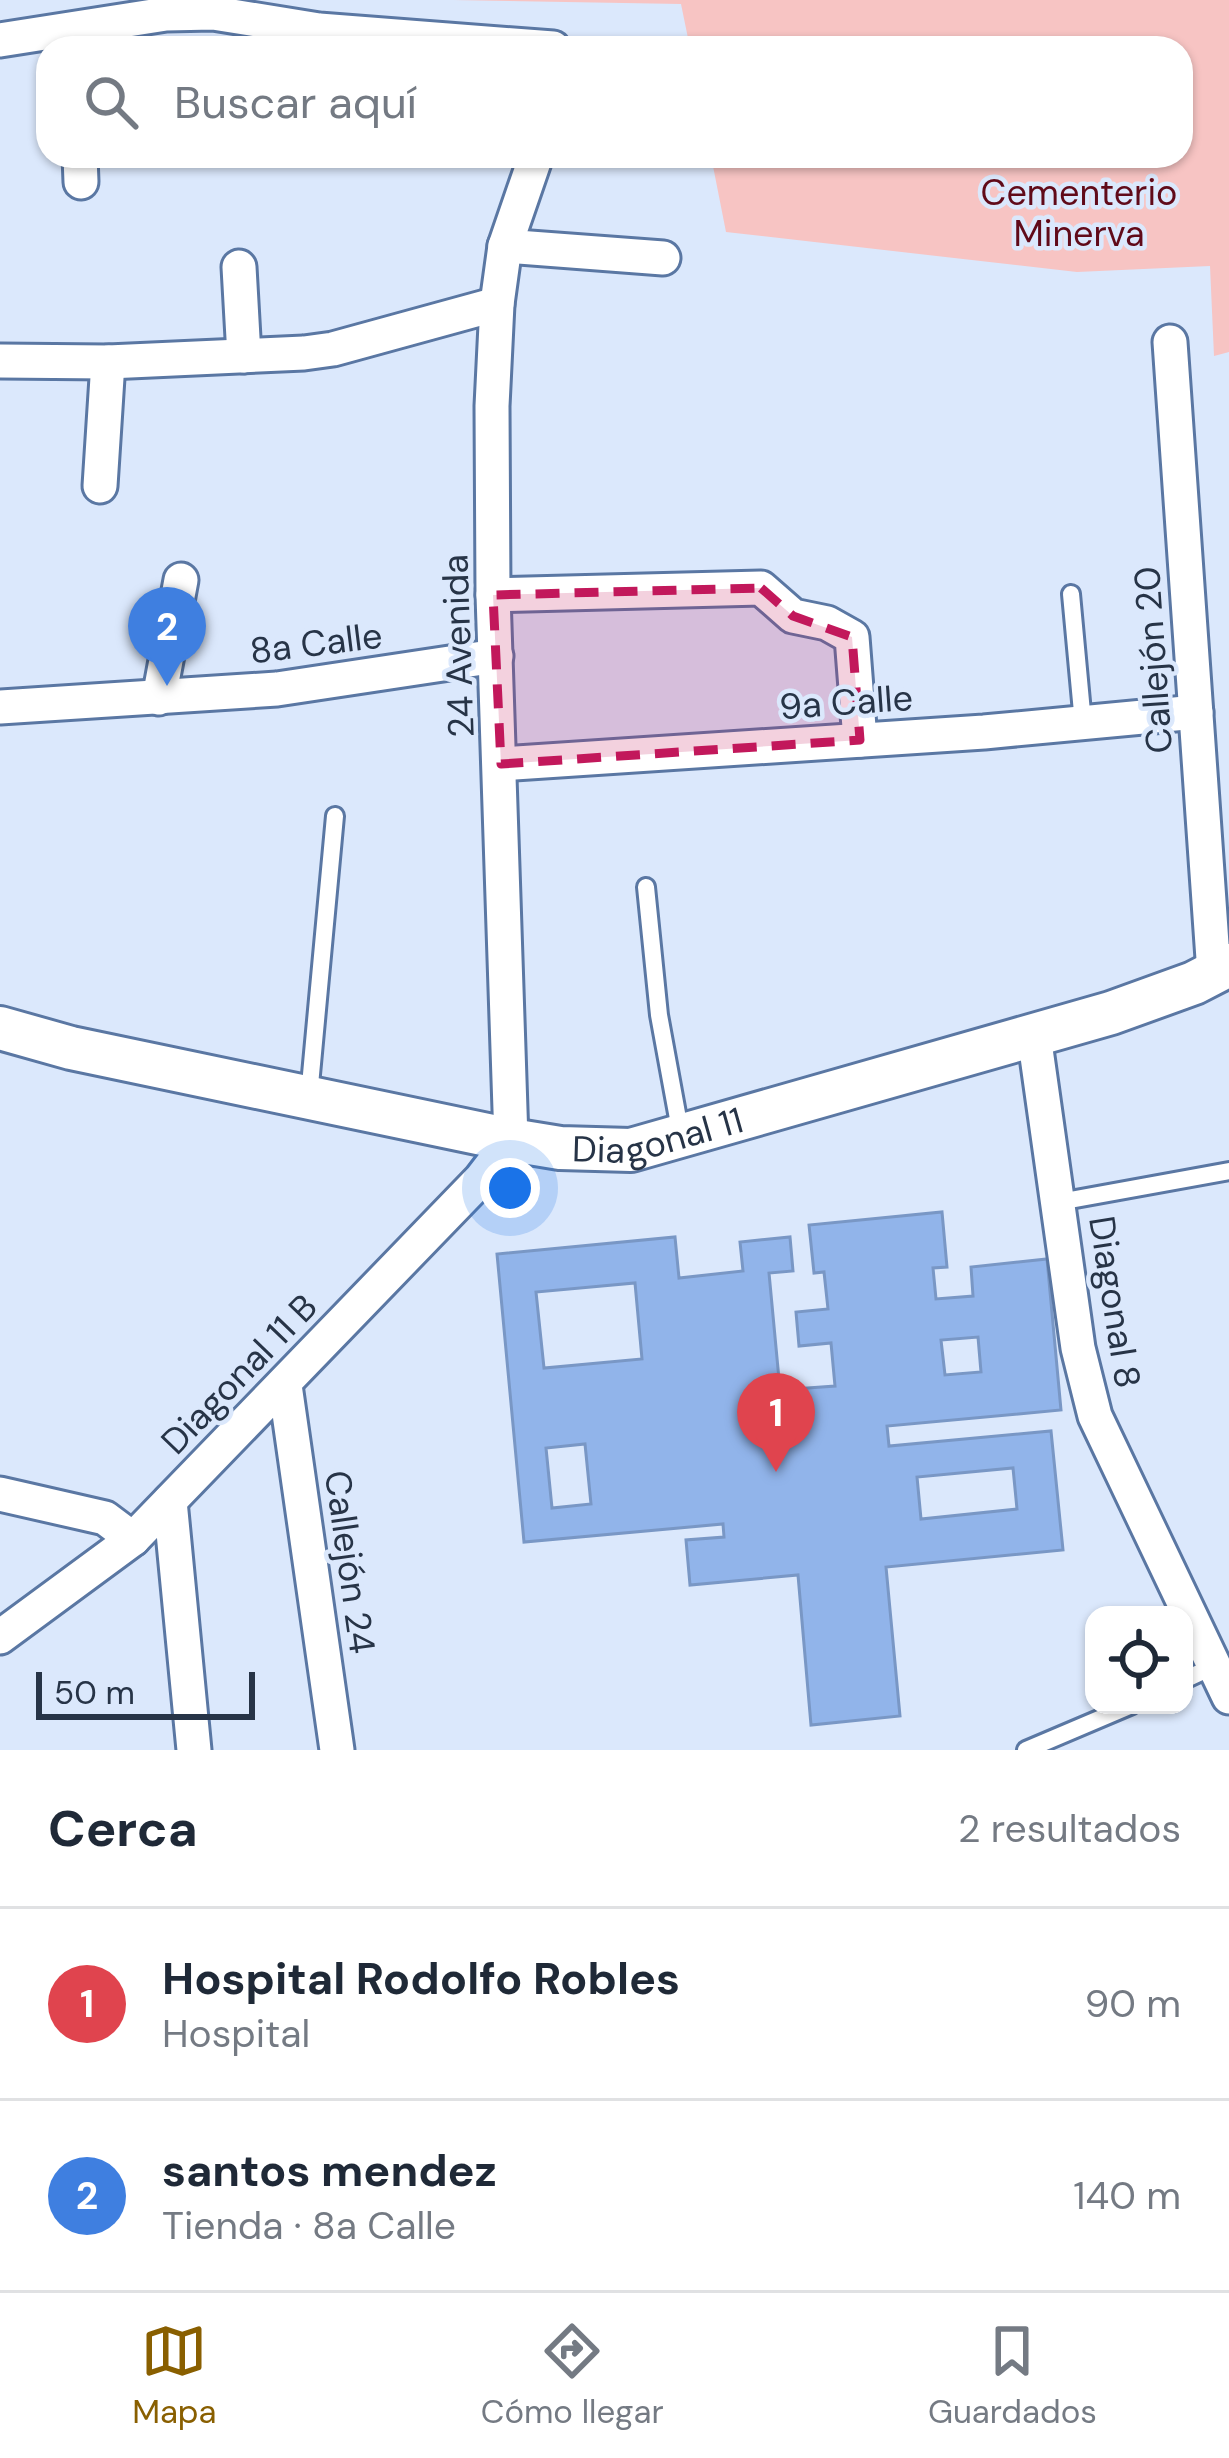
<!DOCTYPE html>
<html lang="es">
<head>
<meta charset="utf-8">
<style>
	body { margin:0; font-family:"DM Sans",sans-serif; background:#f2f2f3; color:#1f2937 }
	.controls { position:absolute; right:36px; bottom:36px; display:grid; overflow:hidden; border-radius:24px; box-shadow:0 3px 9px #0004 }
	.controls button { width:108px; height:108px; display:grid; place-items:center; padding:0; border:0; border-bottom:3px solid #e0e1e3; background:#fff; color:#1f2937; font:60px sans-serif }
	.scale { position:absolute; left:36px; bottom:30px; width:219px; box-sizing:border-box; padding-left:12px; border:6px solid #273447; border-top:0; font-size:33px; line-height:42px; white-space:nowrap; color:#273447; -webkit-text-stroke:9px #dbe8fc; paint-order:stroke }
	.you { position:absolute; left:510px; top:1188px; width:42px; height:42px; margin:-30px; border:9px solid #fff; border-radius:50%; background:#1a73e8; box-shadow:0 0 0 18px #1a73e833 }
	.badge { display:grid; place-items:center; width:78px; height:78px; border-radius:50%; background:#895f00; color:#fff; font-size:39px; font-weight:700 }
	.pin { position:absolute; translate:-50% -99px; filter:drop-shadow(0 3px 6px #0008) }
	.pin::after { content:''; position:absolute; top:63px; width:42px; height:36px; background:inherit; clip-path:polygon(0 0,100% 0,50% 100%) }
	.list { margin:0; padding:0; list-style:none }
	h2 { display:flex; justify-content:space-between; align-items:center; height:156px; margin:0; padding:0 48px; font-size:51px }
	h2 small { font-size:39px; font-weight:400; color:#747a83 }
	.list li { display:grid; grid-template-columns:78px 1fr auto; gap:36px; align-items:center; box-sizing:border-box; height:192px; padding:0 48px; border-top:3px solid #e0e1e3 }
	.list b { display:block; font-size:45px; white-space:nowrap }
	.list p { margin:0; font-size:39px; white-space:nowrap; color:#747a83 }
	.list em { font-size:39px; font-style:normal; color:#747a83 }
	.icon { flex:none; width:66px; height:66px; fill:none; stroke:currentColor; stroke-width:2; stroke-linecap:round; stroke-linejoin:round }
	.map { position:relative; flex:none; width:1229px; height:1750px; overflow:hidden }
	.search { position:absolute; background:#fff; box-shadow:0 3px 9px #0004; left:36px; right:36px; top:36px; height:132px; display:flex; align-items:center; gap:30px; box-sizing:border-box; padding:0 42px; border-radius:36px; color:#747a83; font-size:45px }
	.sheet { height:540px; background:#fff }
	nav { display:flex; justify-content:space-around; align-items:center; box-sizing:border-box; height:168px; border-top:3px solid #e0e1e3; background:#fff; font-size:33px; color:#747a83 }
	nav a { display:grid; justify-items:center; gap:6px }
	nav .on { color:#895f00 }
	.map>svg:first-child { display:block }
</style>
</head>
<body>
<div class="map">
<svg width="1229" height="1750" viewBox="0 0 1229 1750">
	<rect width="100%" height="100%" fill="#dbe8fc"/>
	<polygon fill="#f7c4c3" points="453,0 1229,0 1229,352 1214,356 1210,266 1077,272 726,232 711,156 1181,156 1181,48 690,48 681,4"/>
	<path fill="#91b4ea" stroke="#7997c5" stroke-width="3" fill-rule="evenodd" d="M942 1212 947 1267 933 1268 936 1299 973 1296 971 1267 1047 1259 1061 1410 887 1426 889 1446 1051 1431 1063 1550 886 1567 900 1716 811 1725 798 1575 690 1585 686 1540 724 1537 723 1524 524 1542 497 1254 675 1237 679 1278 743 1271 740 1242 790 1237 793 1271 769 1273 780 1390 835 1386 831 1343 799 1346 796 1312 828 1309 824 1272 814 1273 809 1225ZM635 1283 642 1359 544 1368 536 1292ZM978 1337 981 1372 945 1375 941 1340ZM585 1444 591 1504 552 1508 546 1448ZM1013 1468 1017 1509 921 1519 917 1477Z"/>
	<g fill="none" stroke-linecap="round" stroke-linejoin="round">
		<defs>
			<g id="service">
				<polyline points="1071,594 1083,723"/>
				<polyline points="646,887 659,1015 681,1135"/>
				<polyline points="309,1096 335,816"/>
				<polyline points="1059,1202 1229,1171"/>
				<polyline points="1184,1680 1214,1666"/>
				<polyline points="1026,1750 1132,1705"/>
			</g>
			<g id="minor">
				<polyline points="0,40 166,14 213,13 319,30 553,48"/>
				<polyline points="80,156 81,182"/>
				<polyline points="505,246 663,258"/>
				<polyline points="239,267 244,356"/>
				<polyline points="1170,342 1214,973"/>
				<polyline points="0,361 108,362 304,353 333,349 497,304"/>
				<polyline points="100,486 108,362"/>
				<polyline points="493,595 761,588 793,616 827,623 852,637 860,740"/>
				<polyline points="159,698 181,580"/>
				<polyline points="0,707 277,689 496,656"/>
				<polyline points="501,764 984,732 1196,712"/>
				<polyline points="1034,1035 1078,1348 1095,1416 1229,1697"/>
				<polyline points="285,1385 337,1750"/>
				<polyline points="0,1494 105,1518 133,1539"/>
				<polyline points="170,1501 194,1750"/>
				<polyline points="0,1637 133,1539 481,1179 511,1140 493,595 492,406 497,304 505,246 536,156"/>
			</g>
			<g id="tertiary">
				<path id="s1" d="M0 1028 71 1048 511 1140 560 1148 631 1150 1111 1013 1194 983 1229 965"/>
			</g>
		</defs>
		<use href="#service" stroke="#5a77a3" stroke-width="22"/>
		<use href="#minor" stroke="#5a77a3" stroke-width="39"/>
		<use href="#tertiary" stroke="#5a77a3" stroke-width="48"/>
		<use href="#service" stroke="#fff" stroke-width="16"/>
		<use href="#minor" stroke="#fff" stroke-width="33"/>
		<use href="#tertiary" stroke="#fff" stroke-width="42"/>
	</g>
	<path fill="#c2185b" fill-opacity="0.2" stroke="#c2185b" stroke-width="9" stroke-dasharray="24 15" stroke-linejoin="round" d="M761 588 793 616 852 637 860 740 501 764 493 595Z"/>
	<g text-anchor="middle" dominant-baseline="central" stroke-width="9" stroke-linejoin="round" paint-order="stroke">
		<g font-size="36" fill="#600a19" stroke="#dbe8fc">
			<text x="1079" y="192">Cementerio<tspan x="1079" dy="41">Minerva</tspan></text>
		</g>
		<g font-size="36" fill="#273447" stroke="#dbe8fc">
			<text transform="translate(316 643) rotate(-7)">8a Calle</text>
			<text transform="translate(458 646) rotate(-92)">24 Avenida</text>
			<text transform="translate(1153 660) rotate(-94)">Callejón 20</text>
			<text transform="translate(846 702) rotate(-4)">9a Calle</text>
			<text stroke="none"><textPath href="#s1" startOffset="672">Diagonal 11</textPath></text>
			<text transform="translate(1115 1302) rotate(81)">Diagonal 8</text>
			<text transform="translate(239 1374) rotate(-46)">Diagonal 11 B</text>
			<text transform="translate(350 1562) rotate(82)">Callejón 24</text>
		</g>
	</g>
</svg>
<div class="controls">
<button><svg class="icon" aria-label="locate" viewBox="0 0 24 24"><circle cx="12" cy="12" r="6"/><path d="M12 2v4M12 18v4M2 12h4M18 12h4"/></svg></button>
</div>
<div class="scale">50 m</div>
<div class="you"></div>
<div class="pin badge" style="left:776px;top:1472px;background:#e0444e">1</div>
<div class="pin badge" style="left:167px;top:686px;background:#3f7fe0">2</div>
<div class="search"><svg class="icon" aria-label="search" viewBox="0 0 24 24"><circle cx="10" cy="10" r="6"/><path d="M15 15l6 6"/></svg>Buscar aquí</div>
</div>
<section class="sheet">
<h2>Cerca<small>2 resultados</small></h2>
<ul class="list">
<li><span class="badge" style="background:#e0444e">1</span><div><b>Hospital Rodolfo Robles</b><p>Hospital</p></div><em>90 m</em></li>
<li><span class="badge" style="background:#3f7fe0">2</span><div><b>santos mendez</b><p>Tienda · 8a Calle</p></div><em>140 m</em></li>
</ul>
</section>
<nav>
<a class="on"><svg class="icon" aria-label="map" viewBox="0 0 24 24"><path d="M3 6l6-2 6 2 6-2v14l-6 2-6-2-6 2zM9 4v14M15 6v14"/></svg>Mapa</a>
<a><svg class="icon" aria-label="directions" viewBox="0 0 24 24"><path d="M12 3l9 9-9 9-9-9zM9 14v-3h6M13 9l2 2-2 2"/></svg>Cómo llegar</a>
<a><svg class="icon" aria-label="saved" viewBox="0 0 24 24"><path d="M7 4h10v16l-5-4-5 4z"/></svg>Guardados</a>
</nav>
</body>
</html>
